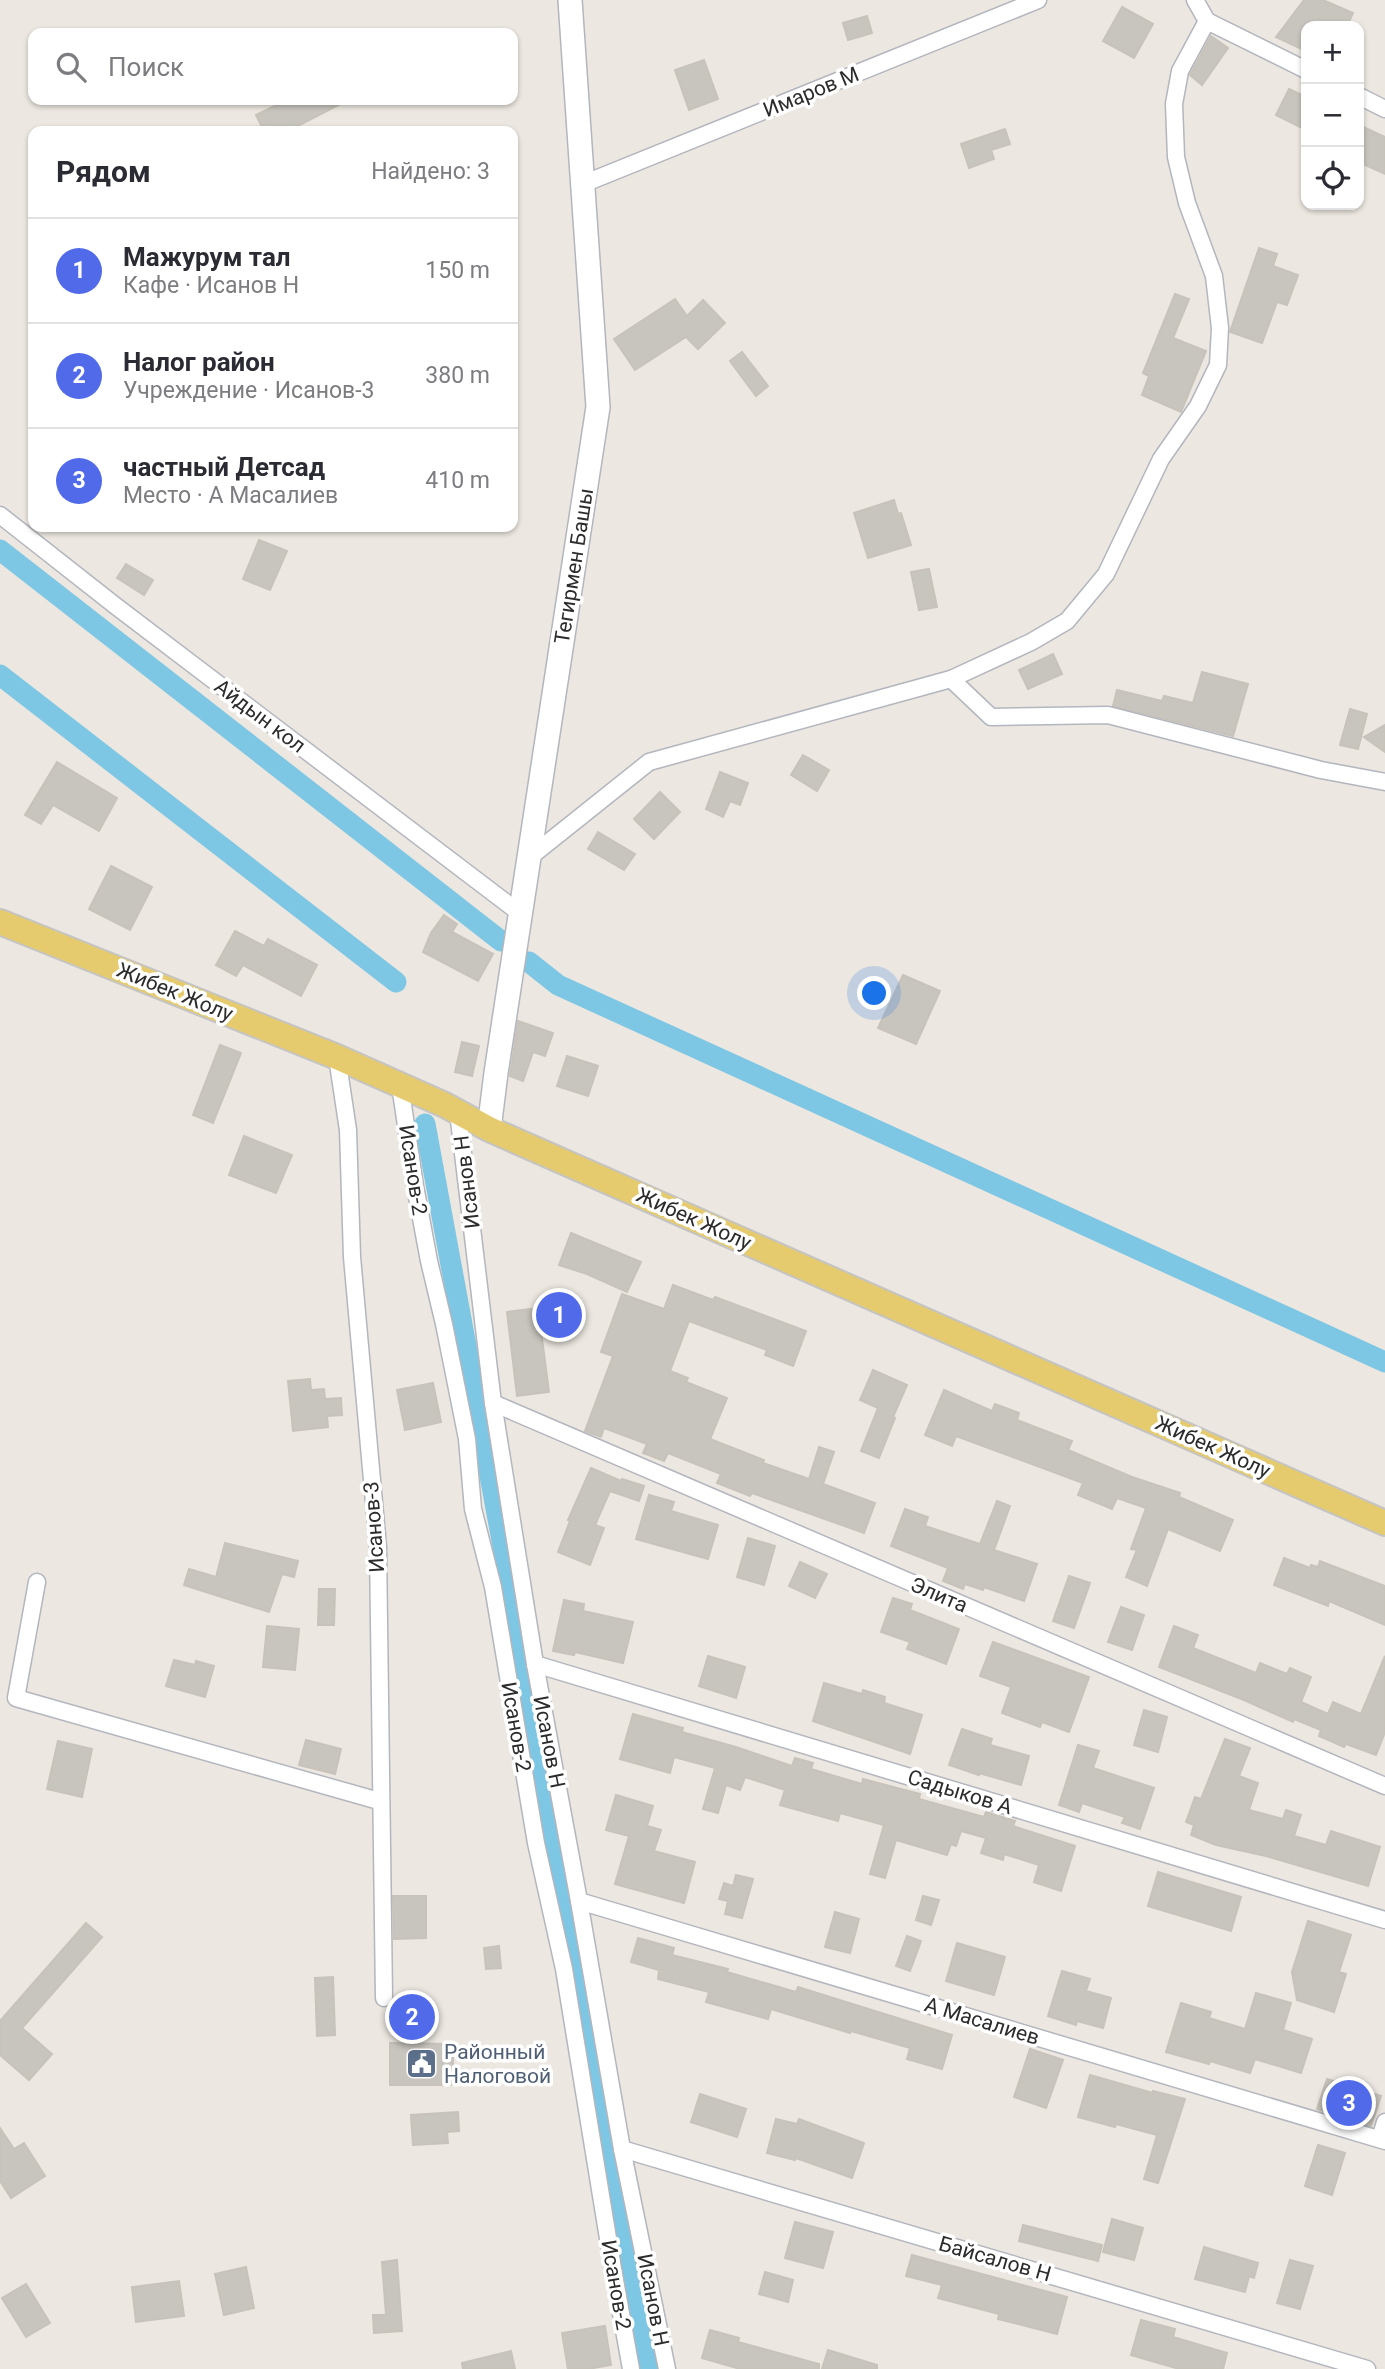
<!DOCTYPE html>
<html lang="ru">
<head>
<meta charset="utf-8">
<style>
	body { margin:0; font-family:Roboto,sans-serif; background:#f7f7f7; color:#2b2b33 }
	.controls { position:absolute; right:21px; top:21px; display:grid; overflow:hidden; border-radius:14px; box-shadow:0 2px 5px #0004 }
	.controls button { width:63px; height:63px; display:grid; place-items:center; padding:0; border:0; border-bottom:2px solid #e1e1e2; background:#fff; color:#2b2b33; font:35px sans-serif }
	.you { position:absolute; left:875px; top:994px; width:24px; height:24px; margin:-18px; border:5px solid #fff; border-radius:50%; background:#1a73e8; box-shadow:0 0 0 10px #1a73e833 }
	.badge { display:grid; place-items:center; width:46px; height:46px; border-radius:50%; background:#506aea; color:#fff; font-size:23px; font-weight:700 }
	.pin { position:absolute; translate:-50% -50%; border:4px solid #fff; box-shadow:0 2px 7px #0006 }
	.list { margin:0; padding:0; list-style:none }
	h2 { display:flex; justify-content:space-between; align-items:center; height:91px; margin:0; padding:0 28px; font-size:30px }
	h2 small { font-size:23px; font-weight:400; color:#7c7c81 }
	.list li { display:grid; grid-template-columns:46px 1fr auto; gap:21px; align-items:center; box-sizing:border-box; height:105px; padding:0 28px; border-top:2px solid #e1e1e2 }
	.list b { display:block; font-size:26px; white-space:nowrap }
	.list p { margin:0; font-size:23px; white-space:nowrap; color:#7c7c81 }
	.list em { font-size:23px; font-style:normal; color:#7c7c81 }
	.icon { flex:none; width:38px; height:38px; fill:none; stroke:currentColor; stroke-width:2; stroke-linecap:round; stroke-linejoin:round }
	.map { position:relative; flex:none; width:1385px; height:2369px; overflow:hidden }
	.search { position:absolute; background:#fff; box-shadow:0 2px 5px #0004; left:28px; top:28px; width:490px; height:77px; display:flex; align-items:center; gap:18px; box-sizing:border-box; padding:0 24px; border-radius:14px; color:#7c7c81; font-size:26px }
	.panel { position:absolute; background:#fff; box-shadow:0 2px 5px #0004; left:28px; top:126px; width:490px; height:406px; border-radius:14px }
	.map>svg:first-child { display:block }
</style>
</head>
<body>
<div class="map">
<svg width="1385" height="2369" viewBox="0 0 1385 2369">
	<rect width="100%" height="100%" fill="#ece7e0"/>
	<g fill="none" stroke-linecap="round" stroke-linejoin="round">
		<g stroke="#7dc7e4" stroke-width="21">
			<polyline points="0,550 501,941"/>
			<polyline points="0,675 396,982"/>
			<polyline points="529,962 558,985 1385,1362"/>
			<polyline points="425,1124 510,1584 574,1967 650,2369"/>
		</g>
	</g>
	<g fill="#c8c5be" stroke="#c8c3ba" stroke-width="2">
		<polygon points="1304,0 1323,0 1353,13 1347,26 1306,26 1306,51 1276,37"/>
		<polygon points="1122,7 1153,24 1134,58 1103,41"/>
		<polygon points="867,16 872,33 848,40 843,23"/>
		<polygon points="1211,36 1228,48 1202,85 1190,75"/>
		<polygon points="704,60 718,99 689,110 675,70"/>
		<polygon points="1289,89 1306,97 1306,130 1276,115"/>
		<polygon points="287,100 348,100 288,131 264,131 256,115"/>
		<polygon points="1359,125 1385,137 1385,174 1359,162"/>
		<polygon points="1005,129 1010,144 991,150 994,159 969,168 961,144"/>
		<polygon points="1259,248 1277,254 1273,266 1298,275 1287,305 1277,302 1262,343 1230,332"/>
		<polygon points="1175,294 1189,299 1173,338 1206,351 1181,412 1142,395 1149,376 1143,373"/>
		<polygon points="675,299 687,316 703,300 725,323 698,349 686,337 635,370 614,339"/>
		<polygon points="742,352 768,386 756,396 730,361"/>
		<polygon points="894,500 898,514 901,513 911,545 868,558 854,513"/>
		<polygon points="259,540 287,551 270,590 243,579"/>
		<polygon points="126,564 153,580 144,595 117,578"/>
		<polygon points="929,569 937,607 919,610 911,572"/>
		<polygon points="1053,654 1062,674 1028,689 1019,670"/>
		<polygon points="1202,672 1248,684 1233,736 1113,706 1117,690 1162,701 1164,696 1193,703"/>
		<polygon points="1350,709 1367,714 1358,749 1340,745"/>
		<polygon points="1385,725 1385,752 1364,737"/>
		<polygon points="803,755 829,770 817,791 791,775"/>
		<polygon points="57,762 117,798 99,831 53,805 41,824 25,815"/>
		<polygon points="720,772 748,783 740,805 730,801 723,817 706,809"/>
		<polygon points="660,792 680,812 654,839 634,819"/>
		<polygon points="598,832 635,854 624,870 588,849"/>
		<polygon points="111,866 152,887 130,930 89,909"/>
		<polygon points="444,915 457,924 452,932 493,954 478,981 423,952 431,933"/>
		<polygon points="235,931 264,946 268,939 317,965 301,996 243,965 236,976 216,965"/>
		<polygon points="903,975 940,991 916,1044 878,1028"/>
		<polygon points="518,1021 553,1033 545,1056 533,1052 523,1081 510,1076"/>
		<polygon points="462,1042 479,1046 472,1076 455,1072"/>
		<polygon points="220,1045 241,1053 213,1123 193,1115"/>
		<polygon points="567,1056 598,1066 588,1096 557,1086"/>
		<polygon points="244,1136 292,1155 276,1193 229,1175"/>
		<polygon points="571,1233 641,1262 627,1292 587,1274 559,1265"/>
		<polygon points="673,1285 713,1300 715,1297 806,1331 793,1366 765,1355 767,1350 689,1321 670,1371 688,1378 686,1382 727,1398 710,1439 764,1460 763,1463 809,1479 819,1447 834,1452 823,1484 875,1503 864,1533 752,1493 750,1496 717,1483 721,1474 668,1453 664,1461 643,1453 647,1444 604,1428 601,1437 585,1431 613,1356 601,1352 622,1294 664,1309"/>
		<polygon points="538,1308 549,1392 517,1396 507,1312"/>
		<polygon points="873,1370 907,1385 893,1417 895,1418 879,1458 861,1451 878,1408 860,1400"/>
		<polygon points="310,1379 311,1390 324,1389 325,1399 341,1398 342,1415 327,1416 328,1427 293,1431 288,1381"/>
		<polygon points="433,1383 441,1422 405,1430 397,1390"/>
		<polygon points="944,1390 992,1411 995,1404 1019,1413 1017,1420 1072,1441 1068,1450 1132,1477 1180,1493 1179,1497 1233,1520 1220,1551 1168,1529 1147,1586 1126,1577 1137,1550 1131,1549 1146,1508 1117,1498 1112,1509 1078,1495 1083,1483 956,1436 952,1446 925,1435"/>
		<polygon points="591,1468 621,1481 622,1479 644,1486 639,1501 610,1491 595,1525 604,1528 590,1565 558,1552 570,1521 568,1520"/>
		<polygon points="649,1495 674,1502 671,1511 718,1525 708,1559 636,1539"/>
		<polygon points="997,1501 1010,1506 994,1550 1037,1564 1024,1601 984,1587 983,1590 965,1584 963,1589 943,1581 948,1568 891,1546 905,1509 928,1517 925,1526 980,1544"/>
		<polygon points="748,1538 775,1546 764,1585 737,1577"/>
		<polygon points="225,1543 298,1561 294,1577 282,1574 269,1612 184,1585 189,1569 216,1577"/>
		<polygon points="1284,1558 1310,1568 1311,1565 1318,1567 1320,1561 1385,1586 1385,1625 1329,1601 1328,1606 1274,1585"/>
		<polygon points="800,1562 827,1574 815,1598 789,1586"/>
		<polygon points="1069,1576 1090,1583 1074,1628 1053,1621"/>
		<polygon points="319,1589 335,1589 334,1625 318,1625"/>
		<polygon points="893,1598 912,1604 910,1610 959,1629 946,1664 907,1649 910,1642 881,1632"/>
		<polygon points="564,1600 584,1604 583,1611 633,1622 623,1663 575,1652 574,1655 553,1651"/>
		<polygon points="1121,1607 1144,1615 1132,1650 1108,1642"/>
		<polygon points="267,1626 299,1629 295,1670 263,1667"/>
		<polygon points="1174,1626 1198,1635 1193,1648 1256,1673 1260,1663 1287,1674 1290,1668 1311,1677 1301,1702 1328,1714 1333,1702 1361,1714 1385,1656 1385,1732 1376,1755 1346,1744 1344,1747 1319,1736 1321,1730 1294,1719 1293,1722 1244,1700 1159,1667"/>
		<polygon points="993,1642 1089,1677 1069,1732 1042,1722 1040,1727 1002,1713 1011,1687 980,1676"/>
		<polygon points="708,1656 745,1667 736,1698 699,1686"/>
		<polygon points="174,1660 195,1665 196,1661 214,1666 205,1697 166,1686"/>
		<polygon points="824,1683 862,1694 863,1690 885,1697 884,1703 922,1715 910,1754 813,1721"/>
		<polygon points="1144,1710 1167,1717 1158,1752 1134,1745"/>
		<polygon points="633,1714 683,1728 682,1732 736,1747 792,1766 795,1758 813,1763 811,1769 862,1784 863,1779 920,1794 919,1799 984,1817 986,1812 1015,1821 1013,1826 1075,1846 1061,1891 1034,1882 1039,1865 1004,1854 1003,1860 981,1853 986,1838 961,1831 956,1846 951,1844 947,1855 896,1840 885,1878 870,1874 884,1825 840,1813 838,1821 780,1805 785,1790 745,1777 740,1790 726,1785 718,1813 703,1809 715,1768 674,1757 670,1773 620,1759"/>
		<polygon points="962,1729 992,1739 990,1745 1029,1756 1021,1785 979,1773 979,1775 949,1765"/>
		<polygon points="1225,1739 1250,1748 1239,1776 1258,1783 1249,1810 1283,1819 1286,1810 1301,1815 1294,1836 1326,1845 1331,1831 1380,1847 1368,1886 1266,1856 1216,1845 1191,1835 1194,1825 1186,1822 1195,1797 1201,1799"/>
		<polygon points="306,1740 341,1749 335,1774 299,1765"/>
		<polygon points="58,1741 92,1749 82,1797 47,1789"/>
		<polygon points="1078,1745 1099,1751 1093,1768 1154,1788 1140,1829 1122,1823 1125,1817 1082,1803 1079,1812 1059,1805"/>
		<polygon points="616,1795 653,1806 647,1826 661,1830 654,1851 695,1862 684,1903 615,1884 629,1836 606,1830"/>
		<polygon points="1158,1872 1241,1897 1231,1931 1148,1906"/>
		<polygon points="736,1875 753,1879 742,1918 725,1914 728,1901 719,1899 724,1883 733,1886"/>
		<polygon points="393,1896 426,1896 426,1938 394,1939"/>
		<polygon points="923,1896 939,1900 931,1925 916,1920"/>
		<polygon points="835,1912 859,1919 850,1953 825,1947"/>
		<polygon points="1308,1921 1351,1935 1339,1972 1346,1974 1334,2012 1297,2000 1292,1972"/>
		<polygon points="86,1923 102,1937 22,2028 52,2054 29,2080 0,2055 0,2021"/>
		<polygon points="907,1936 921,1941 910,1971 896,1966"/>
		<polygon points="638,1938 674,1948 672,1955 728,1969 727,1972 796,1992 798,1987 952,2035 942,2069 907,2059 910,2048 851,2031 850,2033 771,2009 768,2019 706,2002 709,1992 658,1979 659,1970 631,1962"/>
		<polygon points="957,1943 1005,1957 994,1995 946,1981"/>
		<polygon points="499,1946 501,1968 486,1969 484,1948"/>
		<polygon points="1062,1971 1090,1979 1086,1991 1111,1998 1103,2028 1077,2021 1076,2025 1048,2016"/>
		<polygon points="333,1977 335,2035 317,2036 315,1978"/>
		<polygon points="1256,1993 1291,2003 1283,2030 1312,2039 1301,2073 1255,2059 1250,2073 1210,2061 1209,2064 1166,2052 1181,2003 1211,2012 1209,2018 1245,2029"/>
		<polygon points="390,2043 453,2044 453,2085 390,2085"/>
		<polygon points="1030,2049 1063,2060 1046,2108 1014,2097"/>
		<polygon points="1090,2075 1153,2093 1153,2091 1185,2099 1158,2183 1144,2179 1157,2135 1116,2124 1115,2127 1078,2117"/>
		<polygon points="1327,2079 1381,2096 1371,2126 1317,2109"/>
		<polygon points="700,2094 746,2109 737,2137 691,2122"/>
		<polygon points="458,2112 459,2131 447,2132 448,2143 413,2145 411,2115"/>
		<polygon points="776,2119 797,2124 799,2119 864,2143 852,2178 796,2158 795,2160 767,2153"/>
		<polygon points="0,2128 14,2149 24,2143 45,2176 11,2198 0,2181"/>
		<polygon points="1318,2145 1345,2153 1332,2195 1305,2186"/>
		<polygon points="1112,2219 1143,2228 1134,2260 1103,2252"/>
		<polygon points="795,2222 833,2232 823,2268 785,2258"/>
		<polygon points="1023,2225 1102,2245 1098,2261 1019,2241"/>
		<polygon points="1204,2247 1258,2263 1254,2278 1249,2276 1245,2292 1195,2279"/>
		<polygon points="912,2255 1067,2297 1057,2334 998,2319 999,2314 938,2298 942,2285 906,2276"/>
		<polygon points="397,2260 402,2331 374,2333 373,2315 386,2315 382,2262"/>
		<polygon points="1290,2260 1313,2266 1300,2309 1277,2303"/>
		<polygon points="246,2267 254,2308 224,2315 215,2274"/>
		<polygon points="765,2272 793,2280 788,2302 759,2294"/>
		<polygon points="179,2281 184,2316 136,2322 132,2287"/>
		<polygon points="26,2284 50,2323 26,2337 2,2298"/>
		<polygon points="1141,2320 1175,2329 1173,2337 1227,2353 1223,2369 1179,2369 1131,2355"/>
		<polygon points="605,2326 611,2365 588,2369 568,2369 562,2333"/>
		<polygon points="710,2330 739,2338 738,2342 819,2364 819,2369 740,2369 702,2358"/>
		<polygon points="828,2350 877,2365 877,2369 822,2369"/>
		<polygon points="511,2351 515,2369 463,2369 462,2363"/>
	</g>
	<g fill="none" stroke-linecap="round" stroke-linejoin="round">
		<defs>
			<g id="street">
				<polyline points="1195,0 1207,21 1306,70"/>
				<polyline points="1359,96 1385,109"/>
				<polyline points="583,184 1038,0"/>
				<polyline points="0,515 117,607 521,914"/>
				<polyline points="951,679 991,717 1108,715 1321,770 1385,782"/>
				<polyline points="530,857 649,762 951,679 1031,642 1067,621 1106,574 1161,459 1198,406 1218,365 1220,328 1214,276 1187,203 1176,157 1174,104 1180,71 1207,21"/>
				<polyline points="337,1057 348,1130 352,1257 378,1547 384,1998"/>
				<polyline points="400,1085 415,1186 429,1261 444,1324 467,1439 473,1509 493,1587 536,1843 564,1969 613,2269 631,2369"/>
				<polyline points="458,1112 493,1403 535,1664 579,1901 622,2149 667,2369"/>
				<polyline points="493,1403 1385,1786"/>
				<polyline points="37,1582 16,1698 379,1801"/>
				<polyline points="535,1664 1385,1920"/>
				<polyline points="579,1901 1385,2141"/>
				<polyline points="1380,2139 1385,2122"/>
				<polyline points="622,2149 1367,2369"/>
			</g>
			<polyline id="secondary" points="489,1129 496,1073 598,407 570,0"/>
			<polyline id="primary" points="0,922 337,1057 445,1105 489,1129 1385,1523"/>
		</defs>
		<use href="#street" stroke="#b3b6be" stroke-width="19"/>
		<use href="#secondary" stroke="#b3b6be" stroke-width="26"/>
		<use href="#primary" stroke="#c4c4c4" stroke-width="28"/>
		<use href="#street" stroke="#fff" stroke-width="16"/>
		<use href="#secondary" stroke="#fff" stroke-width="23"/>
		<use href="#primary" stroke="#e5cb6d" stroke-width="24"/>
	</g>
	<defs>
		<symbol id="civic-square" viewBox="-11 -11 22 22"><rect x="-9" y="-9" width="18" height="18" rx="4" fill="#5c6f8a" stroke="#fff"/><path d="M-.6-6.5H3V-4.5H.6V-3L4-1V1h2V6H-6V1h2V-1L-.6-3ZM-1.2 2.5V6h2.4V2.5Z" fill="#fff"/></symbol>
	</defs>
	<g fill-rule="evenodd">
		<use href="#civic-square" x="404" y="2046" width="35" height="35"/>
	</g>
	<g text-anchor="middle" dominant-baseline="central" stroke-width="7" stroke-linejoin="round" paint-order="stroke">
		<g font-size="21" fill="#2c2c2c" stroke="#fff">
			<text transform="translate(811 92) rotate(-22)">Имаров М</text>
			<text transform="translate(574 566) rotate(-81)">Тегирмен Башы</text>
			<text transform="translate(260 716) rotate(37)">Айдын кол</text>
			<text transform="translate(175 992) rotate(22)">Жибек Жолу</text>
			<text transform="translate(413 1170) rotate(81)">Исанов-2</text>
			<text transform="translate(467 1182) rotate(-97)">Исанов Н</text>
			<text transform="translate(694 1219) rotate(24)">Жибек Жолу</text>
			<text transform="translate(1213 1447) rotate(24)">Жибек Жолу</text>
			<text transform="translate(374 1527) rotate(-94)">Исанов-3</text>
			<text transform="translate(939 1595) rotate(23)">Элита</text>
			<text transform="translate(516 1727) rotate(80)">Исанов-2</text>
			<text transform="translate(549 1742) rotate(79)">Исанов Н</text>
			<text transform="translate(960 1792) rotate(17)">Садыков А</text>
			<text transform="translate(982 2021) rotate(17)">А Масалиев</text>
			<text transform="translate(995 2259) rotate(16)">Байсалов Н</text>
			<text transform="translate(616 2285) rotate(80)">Исанов-2</text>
			<text transform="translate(653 2300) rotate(79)">Исанов Н</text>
		</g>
		<g font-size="21" fill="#4e5e75" stroke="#fff" text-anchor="start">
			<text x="444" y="2052">Районный<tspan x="444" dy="24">Налоговой</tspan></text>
		</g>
	</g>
</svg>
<div class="controls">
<button>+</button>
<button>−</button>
<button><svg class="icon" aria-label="locate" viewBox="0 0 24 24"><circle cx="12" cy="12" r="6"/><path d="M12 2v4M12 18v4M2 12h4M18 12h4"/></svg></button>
</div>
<div class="you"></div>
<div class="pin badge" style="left:559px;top:1315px">1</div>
<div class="pin badge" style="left:412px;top:2017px">2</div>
<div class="pin badge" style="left:1349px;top:2103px">3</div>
<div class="search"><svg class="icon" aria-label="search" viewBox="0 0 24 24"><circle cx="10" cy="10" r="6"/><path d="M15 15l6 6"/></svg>Поиск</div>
<section class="panel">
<h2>Рядом<small>Найдено: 3</small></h2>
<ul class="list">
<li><span class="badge">1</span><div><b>Мажурум тал</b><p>Кафе · Исанов Н</p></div><em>150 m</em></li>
<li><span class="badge">2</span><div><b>Налог район</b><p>Учреждение · Исанов-3</p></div><em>380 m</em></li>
<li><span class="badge">3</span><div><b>частный Детсад</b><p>Место · А Масалиев</p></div><em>410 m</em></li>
</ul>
</section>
</div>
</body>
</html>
